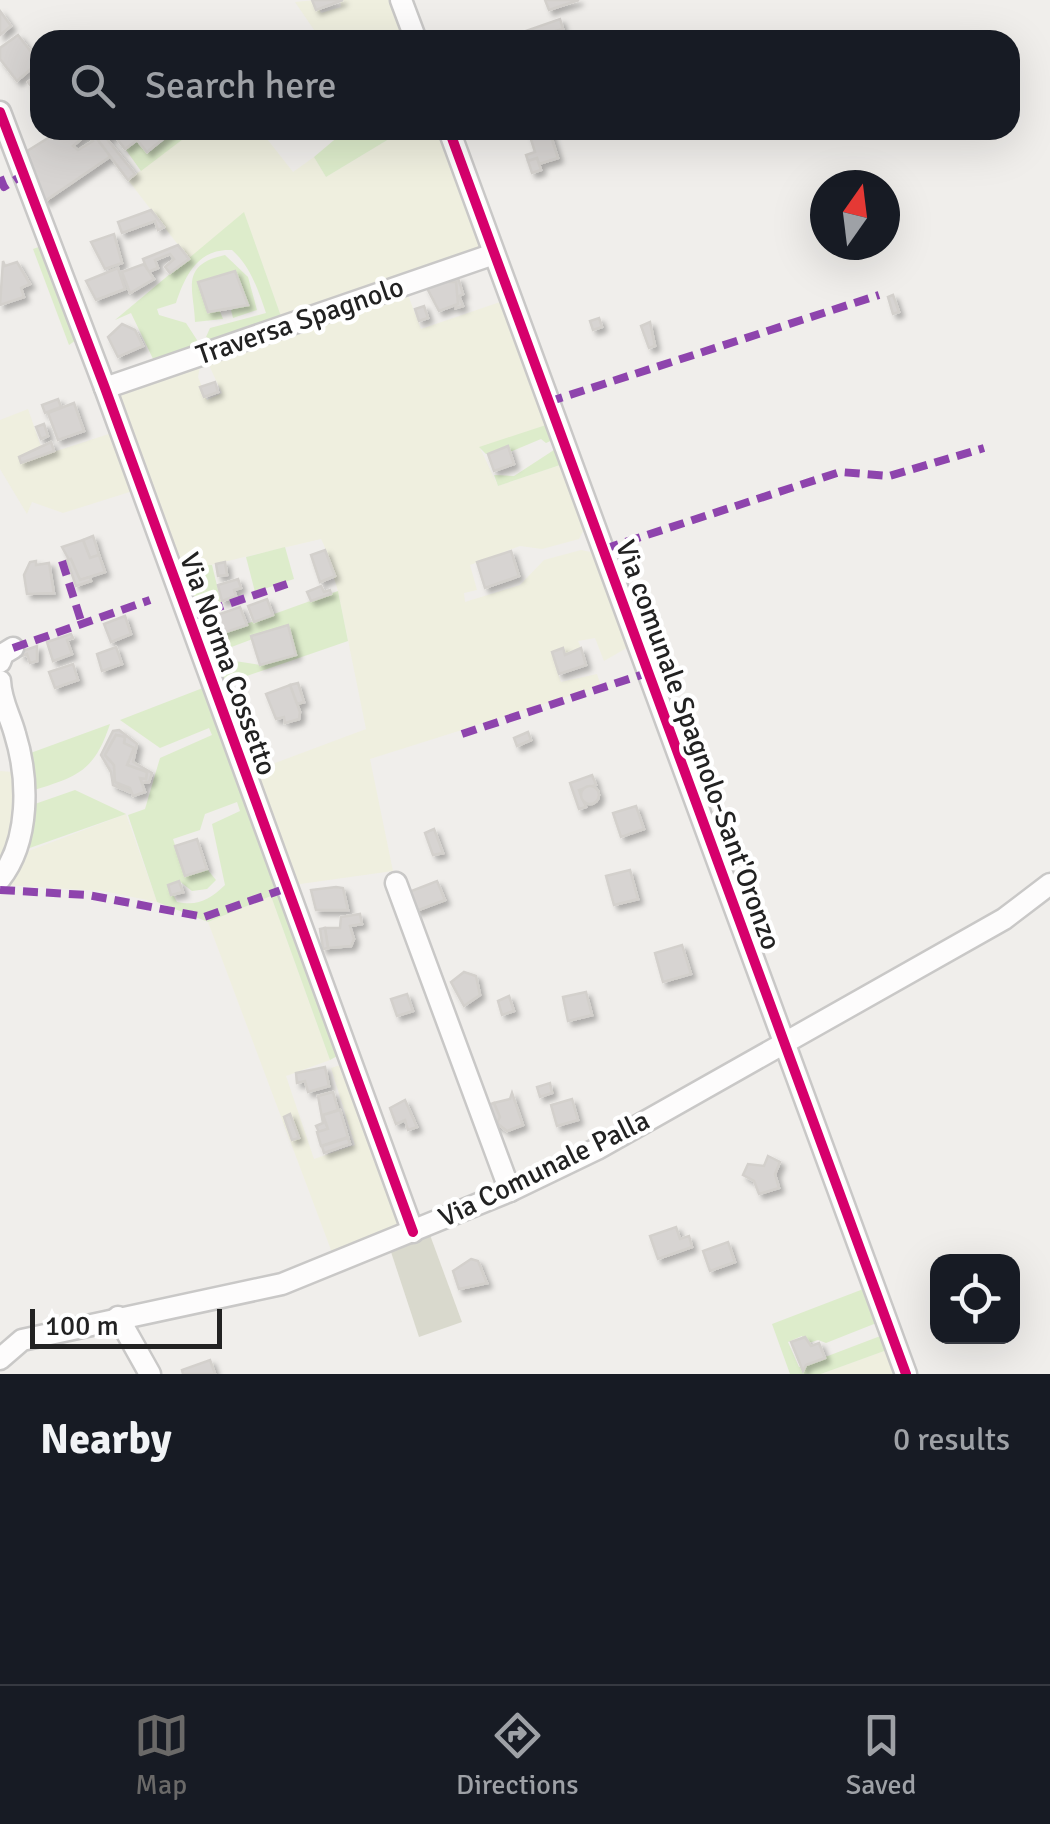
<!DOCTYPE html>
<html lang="en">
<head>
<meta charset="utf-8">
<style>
	body { margin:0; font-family:Signika,sans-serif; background:#242831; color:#f1f3f6 }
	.controls { position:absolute; right:30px; bottom:30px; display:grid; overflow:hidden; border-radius:20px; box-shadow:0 10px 40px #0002 }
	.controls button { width:90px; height:90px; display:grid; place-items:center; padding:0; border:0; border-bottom:2px solid #363941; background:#171b24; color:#f1f3f6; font:50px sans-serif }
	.compass { position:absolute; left:810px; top:170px; width:90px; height:90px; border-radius:50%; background:#171b24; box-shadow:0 10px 40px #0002; rotate:14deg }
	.scale { position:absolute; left:30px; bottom:25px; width:192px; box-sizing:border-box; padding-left:10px; border:5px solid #222; border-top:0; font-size:28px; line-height:35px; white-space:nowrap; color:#222; -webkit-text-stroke:8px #fff; paint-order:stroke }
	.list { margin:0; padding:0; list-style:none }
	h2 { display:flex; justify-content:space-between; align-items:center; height:130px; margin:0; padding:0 40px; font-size:42px }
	h2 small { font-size:32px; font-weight:400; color:#9ea1a6 }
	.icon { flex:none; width:55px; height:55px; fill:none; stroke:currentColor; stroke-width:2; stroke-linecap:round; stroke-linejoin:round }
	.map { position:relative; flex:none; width:1050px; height:1374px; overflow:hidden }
	.search { position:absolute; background:#171b24; box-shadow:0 10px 40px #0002; left:30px; right:30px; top:30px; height:110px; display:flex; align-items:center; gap:25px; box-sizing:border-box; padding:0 35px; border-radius:30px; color:#9ea1a6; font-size:38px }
	.sheet { height:310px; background:#171b24 }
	nav { display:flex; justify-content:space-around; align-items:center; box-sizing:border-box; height:140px; border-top:2px solid #363941; background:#171b24; font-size:28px; color:#9ea1a6 }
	nav a { display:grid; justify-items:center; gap:5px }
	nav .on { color:#6a6968 }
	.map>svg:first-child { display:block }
</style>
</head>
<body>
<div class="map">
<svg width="1050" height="1374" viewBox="0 0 1050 1374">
	<defs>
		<filter id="shadow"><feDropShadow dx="4.5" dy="4.5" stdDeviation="2.5" flood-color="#0004"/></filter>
	</defs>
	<rect width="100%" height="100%" fill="#f0eeeb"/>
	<polygon fill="#d9d9cd" points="430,1235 462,1322 419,1337 390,1249"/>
	<g fill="#efefdf">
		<polygon points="316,0 321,13 341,7 340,0 392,0 407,40 321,40 295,2"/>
		<polygon points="195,130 260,130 293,172 314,157 326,177 404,130 439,130 484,252 282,319 244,213 189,259 128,180"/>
		<polygon points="406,290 421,329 500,302 549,424 480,448 498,486 563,464 585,527 579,539 542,549 520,546 470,565 477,590 464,593 465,602 520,585 544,560 581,550 596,553 630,646 604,661 595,638 578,641 581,648 553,658 561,682 597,674 601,686 370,759 393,871 293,885 251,772 366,729 338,591 324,545 321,539 194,569 173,567 115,391 201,361 198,377 207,400 222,393 205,357"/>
		<polygon points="28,409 44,455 115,432 136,490 63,513 32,502 27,514 0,469 0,420"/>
		<polygon points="0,771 13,772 17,817 0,868"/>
		<polygon points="126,814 157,902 103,891 5,885 26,852"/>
		<polygon points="271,896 330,1060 286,1076 314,1159 355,1145 331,1068 346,1063 406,1227 334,1258 208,922"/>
		<polygon points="887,1350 896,1374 821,1374"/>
	</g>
	<g fill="#ddeccb" fill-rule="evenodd">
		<polygon points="177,130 195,130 141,171 126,150 137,142 147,154"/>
		<polygon points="346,130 356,134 383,130 389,139 326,177 314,157"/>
		<path d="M244 212 282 319 216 341 206 337 210 328 266 313C258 290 251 267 232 250 198 248 185 276 176 303L157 309 159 315 186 323 197 340 193 349 155 363 131 313 115 320Z"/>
		<polygon points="44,245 79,338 69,345 33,249"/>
		<path d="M225 255 248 277 257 310 233 318 231 310 248 304 234 271 199 282 208 312 219 309 223 319 195 322C194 289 179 265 225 255Z"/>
		<polygon points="549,424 555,439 546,443 541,439 510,452 507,446 486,454 479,447"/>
		<polygon points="557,448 563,464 498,486 494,475 514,476"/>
		<polygon points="285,547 294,579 255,592 246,557"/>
		<polygon points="212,565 221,602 190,613 173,567"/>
		<polygon points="338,591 348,641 218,686 211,669 235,661 260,665 296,655 287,626 205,657 199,641"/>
		<path d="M208 686 343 1053 330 1060 271 896 208 922 157 902 128 815 145 809 160 758 212 735 209 728 160 748 120 720ZM237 802 240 811 212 824 225 885C209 900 199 906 177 902L168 885 179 881 192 891 207 889 216 880 207 869 185 875 173 839 200 830 205 814Z"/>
		<path d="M110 724C94 773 76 777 28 792L25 755Z"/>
		<polygon points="75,790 126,814 24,850 32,805"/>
		<polygon points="866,1288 879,1322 826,1343 818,1340 806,1344 802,1336 788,1342 799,1367 883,1335 887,1350 821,1374 790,1374 772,1324"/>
	</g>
	<g fill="#d7d4d2" stroke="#d3d0cc" stroke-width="2.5" fill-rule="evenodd" filter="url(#shadow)">
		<polygon points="312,0 343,0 316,10"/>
		<polygon points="545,0 579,0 549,10"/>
		<polygon points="0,11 11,26 0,35"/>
		<polygon points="560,19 563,29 522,40 520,33"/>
		<polygon points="18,35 39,62 17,81 0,59 0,48"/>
		<polygon points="40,74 40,92 37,94 28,82"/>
		<path d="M61 130H110L98 140 111 156 45 201 24 153ZM87 134 93 141 78 150 73 146Z"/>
		<polygon points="110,130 174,130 147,152 137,140 125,149"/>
		<polygon points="110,130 113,134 107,139 135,174 128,180 98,140"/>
		<polygon points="528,130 549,130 558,158 539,164 537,158 528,161 526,155 535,152"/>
		<polygon points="537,158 541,170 532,173 528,161"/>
		<polygon points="151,210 164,227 158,230 155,221 122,233 118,222"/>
		<polygon points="114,234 122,263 105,269 91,242"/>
		<polygon points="178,245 189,259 170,273 165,267 174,259 170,254 155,260 158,268 148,272 143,259"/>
		<polygon points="3,261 5,266 17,262 30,284 21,288 24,297 0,305"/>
		<polygon points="144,264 154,279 130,293 122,272"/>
		<polygon points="118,268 125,289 96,300 86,281"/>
		<polygon points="235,271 248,305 208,312 198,282"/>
		<polygon points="458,278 463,294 459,296 463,306 456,308 456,282 444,283"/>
		<polygon points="444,282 456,282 458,304 439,311 426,286"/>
		<polygon points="893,295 899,312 893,314 888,297"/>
		<polygon points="424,306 428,318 419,321 415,309"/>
		<polygon points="599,318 602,327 593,330 590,321"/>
		<polygon points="650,322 655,346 649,348 641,326"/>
		<polygon points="122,324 135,330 143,346 118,357 108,337"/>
		<polygon points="215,382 218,392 204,397 200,387"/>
		<polygon points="58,399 61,407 45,413 42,405"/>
		<polygon points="74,403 84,431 58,440 48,413"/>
		<polygon points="44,424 48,436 41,439 36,427"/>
		<polygon points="51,442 54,451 21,463 19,457"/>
		<polygon points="508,446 514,464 494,471 488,454"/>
		<polygon points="93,536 99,555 90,558 83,540"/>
		<polygon points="83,540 90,558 99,555 105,572 80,580 62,547"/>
		<polygon points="325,550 335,576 320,582 311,555"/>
		<polygon points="511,551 519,576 485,588 477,562"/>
		<polygon points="71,559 80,580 90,577 91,581 76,586 67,560"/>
		<polygon points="36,561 36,565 49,563 54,593 27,594 24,575 30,562"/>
		<polygon points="225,562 227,575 218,576 216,564"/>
		<polygon points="238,579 241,588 234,590 236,596 222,601 218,585"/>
		<polygon points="321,586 324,592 330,590 331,594 311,601 307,592"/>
		<polygon points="267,599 273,615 254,622 248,606"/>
		<polygon points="240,607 247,625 199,641 194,623"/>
		<polygon points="125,616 131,634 111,642 104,624"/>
		<polygon points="288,625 296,655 260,665 251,636"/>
		<polygon points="71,634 73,638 67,640 72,654 53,661 47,642"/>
		<polygon points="37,646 37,661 30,663 27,654 22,656 20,652"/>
		<polygon points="116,647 122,664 102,671 97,654"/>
		<polygon points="563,648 565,655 581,648 586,665 559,674 552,652"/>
		<polygon points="73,664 78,680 55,688 49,672"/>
		<polygon points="298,683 304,702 296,704 290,685"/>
		<polygon points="290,685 300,712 299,719 285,723 284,717 276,719 266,694"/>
		<polygon points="119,730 137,744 133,762 152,773 149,782 142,783 140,778 146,779 147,772 127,765 134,748 124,743 125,737 116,735 105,755 114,765 115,782 132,793 113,785 111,772 101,755 113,731"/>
		<polygon points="528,732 531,740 517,746 514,738"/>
		<polygon points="116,735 125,737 124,743 134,748 127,765 147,772 146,779 140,778 145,792 133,796 130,788 115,782 114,765 105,755"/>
		<polygon points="592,775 596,785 579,790 586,807 579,809 570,783"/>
		<circle cx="590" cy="795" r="9"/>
		<polygon points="636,806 644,829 621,837 613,813"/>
		<polygon points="434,829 443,853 433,855 425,833"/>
		<polygon points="197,839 207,869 185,876 175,846"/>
		<polygon points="630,870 638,899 614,905 606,876"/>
		<polygon points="179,881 183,892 171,895 168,885"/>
		<polygon points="437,881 445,900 416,911 409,892"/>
		<polygon points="336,887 343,888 348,910 316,910 311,890"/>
		<polygon points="360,914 362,924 350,926 354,939 351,946 328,948 325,928 340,928 341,917"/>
		<polygon points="325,928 328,948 323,949 320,929"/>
		<polygon points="682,945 691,974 663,982 655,953"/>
		<polygon points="464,972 476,976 480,995 464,1006 451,982"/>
		<polygon points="586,992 592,1015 568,1021 563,997"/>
		<polygon points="407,994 413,1011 397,1016 391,999"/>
		<polygon points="509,996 514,1011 502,1015 498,1001"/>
		<polygon points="325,1067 329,1086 308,1092 305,1081 297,1083 296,1073"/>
		<polygon points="550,1083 552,1093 540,1097 537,1087"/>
		<polygon points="333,1092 338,1110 323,1115 328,1129 319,1132 316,1126 323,1123 318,1096"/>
		<polygon points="512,1093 523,1125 507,1131 498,1124 494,1103 510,1099"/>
		<polygon points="572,1099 578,1120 557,1126 551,1105"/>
		<polygon points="405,1100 417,1127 408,1130 405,1120 396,1124 390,1108"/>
		<polygon points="494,1103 500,1117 495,1126 487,1105"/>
		<polygon points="340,1110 348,1137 321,1146 317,1132 328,1129 323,1115"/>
		<polygon points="290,1114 299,1138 292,1140 284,1117"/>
		<polygon points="348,1138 350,1144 324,1153 322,1146"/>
		<polygon points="768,1156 780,1162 775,1174 779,1188 759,1194 754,1181 743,1175 748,1164 764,1166"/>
		<polygon points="676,1227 680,1239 689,1236 692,1247 658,1259 650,1236"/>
		<polygon points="728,1242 735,1262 710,1271 703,1251"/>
		<polygon points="471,1259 478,1261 487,1283 459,1289 453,1271"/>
		<polygon points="805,1337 811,1346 819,1343 825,1358 806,1365 803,1371 791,1342"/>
		<polygon points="210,1360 215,1374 183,1374 182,1370"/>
	</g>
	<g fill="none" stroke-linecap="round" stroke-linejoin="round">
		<defs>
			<g id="minor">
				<polyline points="401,0 416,40"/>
				<polyline points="0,112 105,388 413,1232"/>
				<polyline points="449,130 906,1374"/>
				<polyline points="105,388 494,254"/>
				<polyline points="0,662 3,654 13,648"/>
				<path d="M0 681C1 702 10 715 15 734 29 779 30 841 0 879"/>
				<polyline points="396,883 510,1191"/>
				<polyline points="118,1317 150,1374"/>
				<polyline points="0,1359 22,1340 282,1284 510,1191 597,1149 1004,919 1050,884"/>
			</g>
		</defs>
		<use href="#minor" stroke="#c9c8c7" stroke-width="25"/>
		<use href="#minor" stroke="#fdfcfc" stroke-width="20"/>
		<g stroke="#8e44ad" stroke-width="8" stroke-dasharray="15 8" stroke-linecap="butt">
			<polyline points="0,177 4,187 24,174"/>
			<polyline points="548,402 879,295"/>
			<polyline points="604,549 840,472 889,476 984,448"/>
			<polyline points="62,561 82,624"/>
			<polyline points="187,618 287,584"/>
			<polyline points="13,648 150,600"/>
			<polyline points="462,734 650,672"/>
			<polyline points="0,890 88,895 204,917 287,888"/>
		</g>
		<defs>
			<g id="cycleway">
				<polyline points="0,112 105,388 413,1232"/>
				<polyline points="449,130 906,1374"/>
			</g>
		</defs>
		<use href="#cycleway" stroke="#fff" stroke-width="16"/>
		<use href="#cycleway" stroke="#d6006c" stroke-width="10"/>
	</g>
	<g text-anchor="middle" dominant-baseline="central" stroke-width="9" stroke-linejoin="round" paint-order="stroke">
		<g font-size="28" fill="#222" stroke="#fff">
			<text transform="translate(300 321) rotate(-19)">Traversa Spagnolo</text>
			<text transform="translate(228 664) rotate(70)">Via Norma Cossetto</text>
			<text transform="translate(698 745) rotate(70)">Via comunale Spagnolo-Sant'Oronzo</text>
			<text transform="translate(544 1169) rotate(-26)">Via Comunale Palla</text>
		</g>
	</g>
</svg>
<div class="controls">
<button><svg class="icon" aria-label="locate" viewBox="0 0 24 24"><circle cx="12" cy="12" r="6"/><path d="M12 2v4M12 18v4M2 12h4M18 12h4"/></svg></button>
</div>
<svg class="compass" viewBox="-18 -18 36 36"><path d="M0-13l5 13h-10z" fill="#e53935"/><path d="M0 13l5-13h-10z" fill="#9ea1a6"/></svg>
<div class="scale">100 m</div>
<div class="search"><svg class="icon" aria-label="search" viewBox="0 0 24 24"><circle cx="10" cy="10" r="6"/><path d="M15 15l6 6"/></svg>Search here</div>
</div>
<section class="sheet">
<h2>Nearby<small>0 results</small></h2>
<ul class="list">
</ul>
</section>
<nav>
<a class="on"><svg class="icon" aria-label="map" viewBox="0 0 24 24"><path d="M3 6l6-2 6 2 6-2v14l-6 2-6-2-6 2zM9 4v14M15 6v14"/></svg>Map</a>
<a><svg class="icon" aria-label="directions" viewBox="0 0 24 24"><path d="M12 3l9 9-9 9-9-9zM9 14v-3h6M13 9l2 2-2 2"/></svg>Directions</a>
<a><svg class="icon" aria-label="saved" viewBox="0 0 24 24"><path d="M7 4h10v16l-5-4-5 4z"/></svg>Saved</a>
</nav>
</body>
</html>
